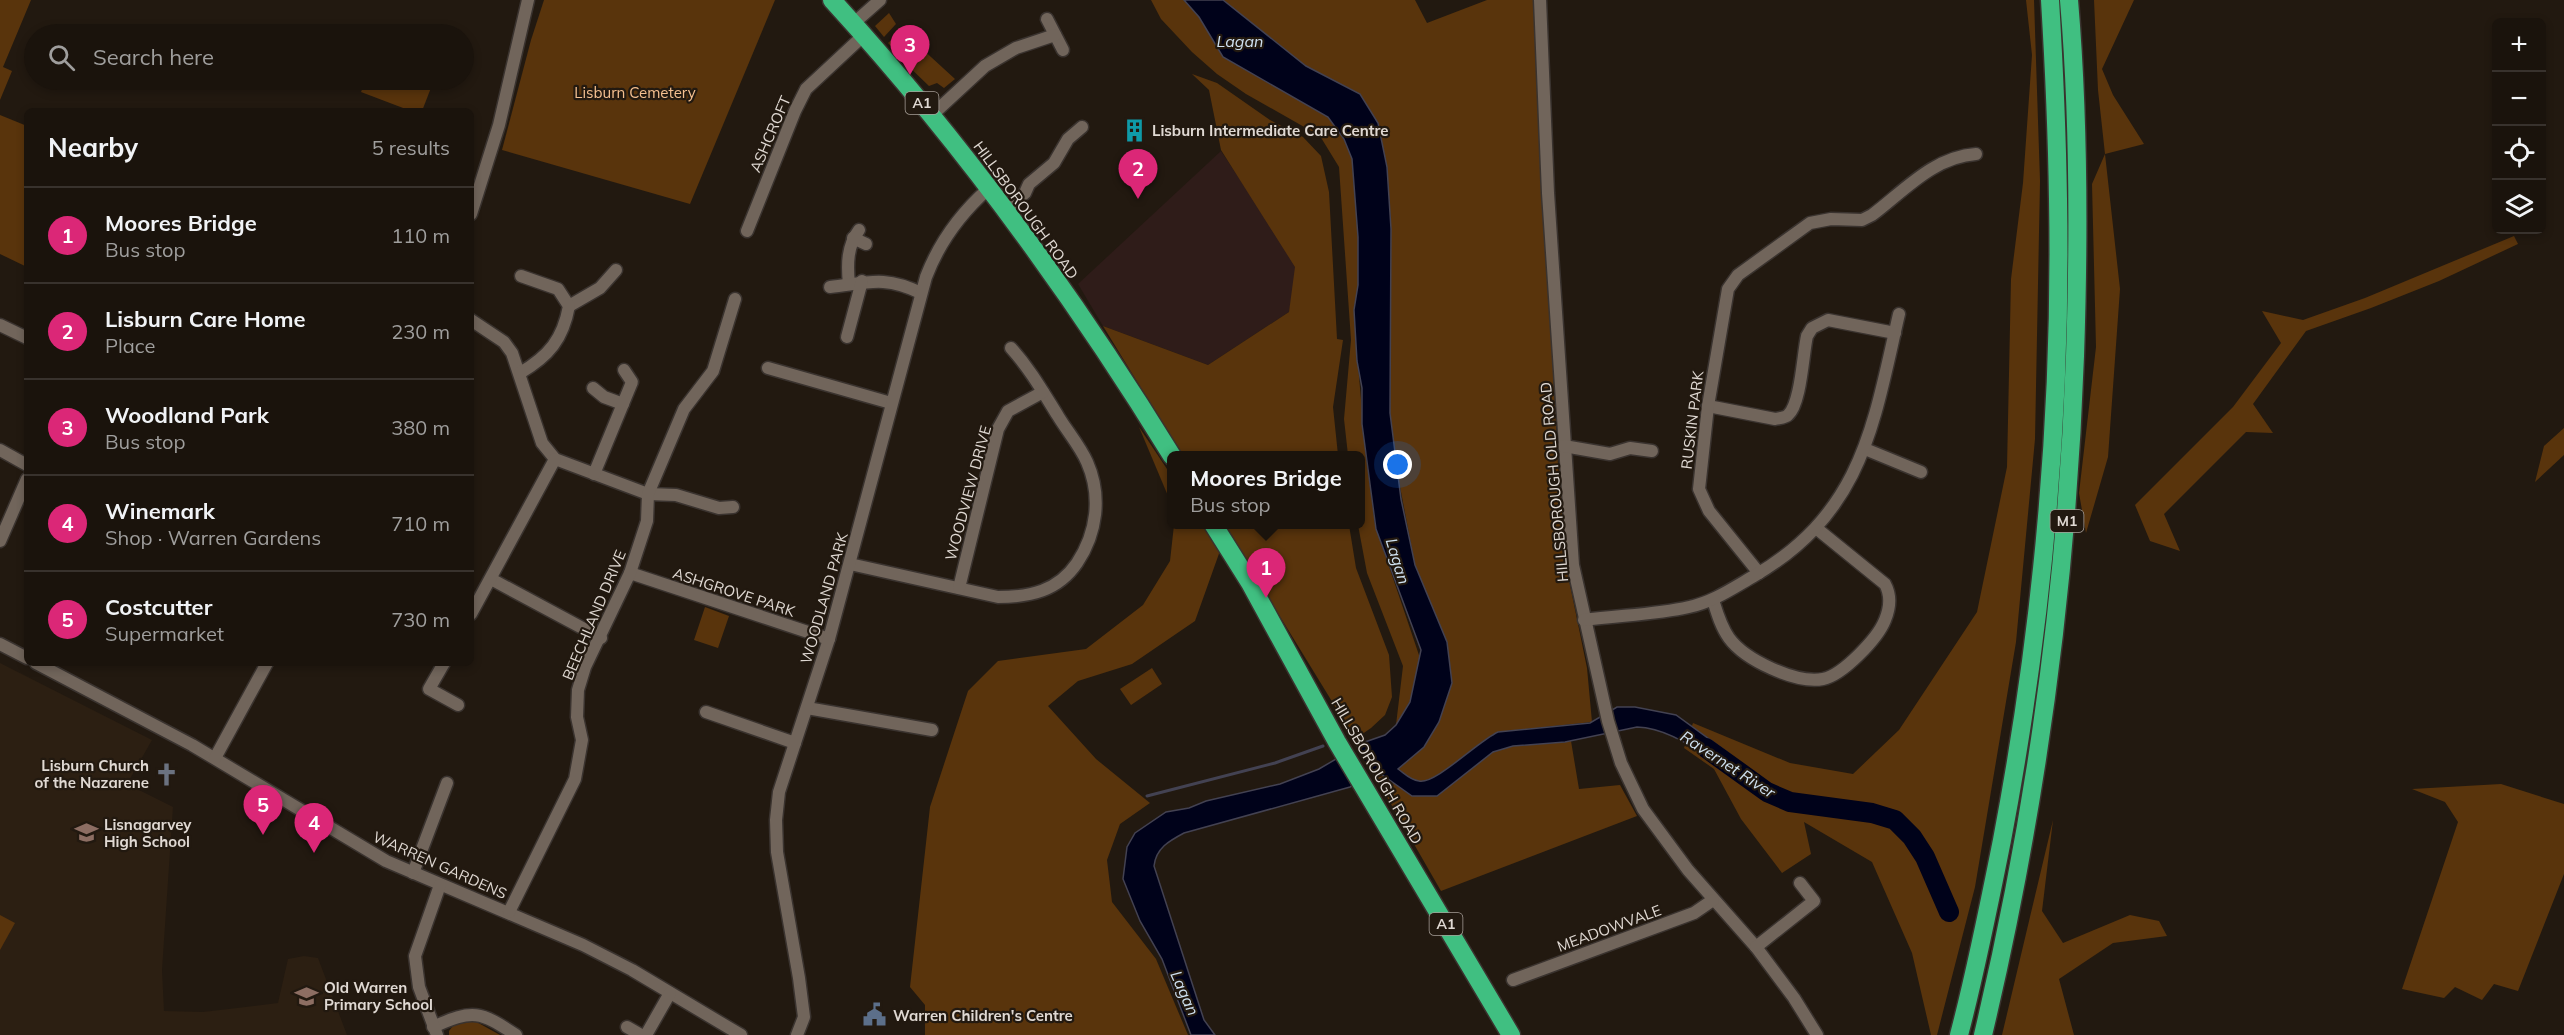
<!DOCTYPE html>
<html lang="en">
<head>
<meta charset="utf-8">
<style>
	body { margin:0; font-family:Mulish,sans-serif; background:#27201a; color:#f1f3f6 }
	.controls { position:absolute; right:18px; top:18px; display:grid; overflow:hidden; border-radius:9px; box-shadow:0 3px 9px #0003 }
	.controls button { width:54px; height:54px; display:grid; place-items:center; padding:0; border:0; border-bottom:2px solid #38322d; background:#1a130c; color:#f1f3f6; font:30px sans-serif }
	.you { position:absolute; left:1398px; top:465px; width:21px; height:21px; margin:-15px; border:4px solid #fff; border-radius:50%; background:#1a73e8; box-shadow:0 0 0 9px #1a73e833 }
	.badge { display:grid; place-items:center; width:39px; height:39px; border-radius:50%; background:#db2777; color:#fff; font-size:20px; font-weight:700 }
	.pin { position:absolute; translate:-50% -50px; filter:drop-shadow(0 2px 3px #0008) }
	.pin::after { content:''; position:absolute; top:32px; width:21px; height:18px; background:inherit; clip-path:polygon(0 0,100% 0,50% 100%) }
	.popup { position:absolute; left:1167px; top:451px; width:198px; height:78px; box-sizing:border-box; display:grid; place-content:center; border-radius:9px; background:#1a130c; filter:drop-shadow(0 2px 4px #0005); font-size:20px; white-space:nowrap; color:#9f9e9d }
	.popup b { font-size:22px; color:#f1f3f6 }
	.popup::after { content:''; position:absolute; left:50%; top:100%; margin-left:-12px; border:12px solid transparent; border-top-color:#1a130c }
	.list { margin:0; padding:0; list-style:none }
	h2 { display:flex; justify-content:space-between; align-items:center; height:78px; margin:0; padding:0 24px; font-size:26px }
	h2 small { font-size:20px; font-weight:400; color:#9f9e9d }
	.list li { display:grid; grid-template-columns:39px 1fr auto; gap:18px; align-items:center; box-sizing:border-box; height:96px; padding:0 24px; border-top:2px solid #38322d }
	.list b { display:block; font-size:22px; white-space:nowrap }
	.list p { margin:0; font-size:20px; white-space:nowrap; color:#9f9e9d }
	.list em { font-size:20px; font-style:normal; color:#9f9e9d }
	.icon { flex:none; width:33px; height:33px; fill:none; stroke:currentColor; stroke-width:2; stroke-linecap:round; stroke-linejoin:round }
	.map { position:relative; flex:none; width:2564px; height:1035px; overflow:hidden }
	.search { position:absolute; background:#1a130c; box-shadow:0 3px 9px #0003; left:24px; top:24px; width:450px; height:66px; display:flex; align-items:center; gap:15px; box-sizing:border-box; padding:0 21px; border-radius:33px; color:#9f9e9d; font-size:22px }
	.panel { position:absolute; background:#1a130c; box-shadow:0 3px 9px #0003; left:24px; top:108px; width:450px; height:558px; border-radius:9px }
	.map>svg:first-child { display:block }
</style>
</head>
<body>
<div class="map">
<svg width="2564" height="1035" viewBox="0 0 2564 1035">
	<rect width="100%" height="100%" fill="#221910"/>
	<polygon fill="#2f1c19" points="1221,151 1298,266 1289,312 1208,365 1103,326 1078,284"/>
	<polygon fill="#2c1f12" points="0,663 152,740 127,784 173,807 162,970 164,1011 203,1012 278,1003 288,959 304,956 318,958 347,1035 0,1035"/>
	<g fill="#59340c">
		<polygon points="0,0 31,0 3,67 12,71 0,100"/>
		<polygon points="544,0 775,0 690,204 502,150 531,40"/>
		<polygon points="1151,0 1191,0 1332,117 1351,147 1358,188 1361,245 1356,340 1364,436 1375,525 1422,664 1410,701 1396,725 1403,666 1367,573 1358,525 1360,524 1360,456 1348,455 1344,419 1351,340 1339,167 1320,136 1246,94 1217,74 1192,52 1161,19"/>
		<path d="M1223 0H1415L1427 23 1487 0H1534L1558 466 1569 580 1587 668 1592 722 1498 732C1475 742 1443 780 1423 782 1413 782 1405 775 1398 769L1424 747 1439 722 1447 642 1415 565 1398 476 1390 413 1391 229 1387 167 1378 123 1360 94 1306 66Z"/>
		<polygon points="2026,0 2034,0 2040,181 2035,439 2016,642 1975,887 1937,1035 1931,1035 1912,953 1872,862 1804,822 1811,854 1782,873 1741,819 1714,769 1684,748 1693,723 1790,763 1853,774 1899,730 1977,612 2007,467 2011,279 2023,183 2032,55"/>
		<polygon points="2094,0 2134,0 2102,69 2113,95 2144,144 2105,154 2120,289 2108,457 2086,533 2079,493 2096,347 2092,184 2105,154 2098,90"/>
		<polygon points="889,13 896,24 884,37 875,26"/>
		<polygon points="910,32 916,39 898,54 888,43 897,35"/>
		<polygon points="919,46 955,79 944,88 937,83 929,86 902,60"/>
		<polygon points="1192,74 1217,83 1270,120 1303,137 1321,156 1329,192 1337,339 1343,340 1333,407 1338,455 1182,455 1103,326 1208,365 1289,312 1295,267 1221,150 1209,90"/>
		<polygon points="366,80 434,80 422,111 411,111 361,92"/>
		<polygon points="0,115 27,126 27,267 0,254"/>
		<polygon points="2514,236 2518,244 2439,281 2371,308 2306,331 2253,404 2273,433 2246,432 2164,514 2180,551 2150,541 2135,505 2233,407 2281,343 2262,311 2303,320 2365,298"/>
		<polygon points="1139,427 1171,475 1171,503"/>
		<polygon points="2564,428 2564,455 2535,482 2544,446"/>
		<polygon points="1174,525 1205,525 1221,548 1195,621 1132,664 1078,681 1048,706 1096,759 1150,803 1120,824 1107,860 1112,902 1156,959 1188,1035 925,1035 925,1005 910,987 930,807 968,691 998,661 1086,649 1143,605 1170,561"/>
		<polygon points="1224,525 1349,525 1356,568 1389,655 1392,697 1385,715 1371,728 1355,739"/>
		<polygon points="705,607 729,616 718,648 694,640"/>
		<polygon points="1152,668 1162,684 1131,705 1120,689"/>
		<polygon points="1571,741 1579,789 1620,785 1637,816 1441,891 1376,778 1383,776 1412,796 1437,796 1492,752 1513,746"/>
		<polygon points="2501,784 2564,804 2564,874 2518,991 2494,984 2482,1000 2455,987 2444,998 2402,989 2458,822 2445,802 2412,789"/>
		<polygon points="2053,820 2042,911 2063,943 2130,915 2159,921 2167,936 2113,943 2059,979 2074,1035 2002,1035"/>
		<polygon points="0,915 15,923 0,950"/>
		<polygon points="473,1020 500,1035 449,1035 449,1031 456,1022"/>
	</g>
	<path fill="#00021a" stroke="#434252" stroke-width="1.5" d="M1184 0H1223L1306 66 1360 94 1378 123 1387 167 1391 229 1390 413 1401 499 1415 565 1447 642 1452 683 1439 722 1424 747 1398 769C1405 774 1410 780 1419 781 1435 785 1478 741 1498 732L1590 723 1617 707H1635L1676 715 1731 755 1721 768C1698 749 1668 728 1637 727L1565 742 1513 746 1493 752 1437 796H1412L1378 772 1350 787 1184 833C1169 841 1156 848 1154 866L1204 1020 1215 1035H1191L1162 959 1140 921 1123 879 1127 847 1135 833 1166 812 1189 808 1206 801 1280 784 1319 769 1365 742 1385 735 1396 725 1410 702 1421 650 1376 529 1362 424V388L1357 361 1354 310 1358 285V237L1352 159 1344 139 1328 117 1223 57 1199 17Z"/>
	<polygon fill="#221910" points="1355,745 1374,776 1354,788 1334,756"/>
	<g fill="none" stroke-linecap="round" stroke-linejoin="round">
		<polyline stroke="#434252" stroke-width="3" points="1147,796 1275,763 1323,746"/>
		<polyline stroke="#00021a" stroke-width="20" points="1706,748 1767,792 1790,802 1872,813 1895,820 1912,837 1925,857 1949,912"/>
		<defs>
			<g id="minor">
				<polyline points="1540,0 1548,193 1573,565 1608,721 1621,763 1643,809 1688,870 1756,947 1794,998 1817,1035"/>
				<polyline points="1047,19 1063,50"/>
				<polyline points="854,23 880,0"/>
				<polyline points="932,115 985,66 1016,48 1055,35"/>
				<polyline points="1004,211 1025,193 1029,184 1054,163 1068,139 1082,127"/>
				<polyline points="471,214 499,125 528,0"/>
				<polyline points="747,231 795,111 806,89 864,35"/>
				<polyline points="853,238 866,244"/>
				<path d="M849 284C847 265 847 246 859 230"/>
				<path d="M830 287C867 283 884 275 921 293"/>
				<polyline points="569,306 600,288 616,270"/>
				<polyline points="471,320 504,342 512,353 542,443 555,459 648,494 676,495 719,508 733,507"/>
				<polyline points="0,325 27,338"/>
				<polyline points="847,337 862,281"/>
				<polyline points="768,368 891,403"/>
				<path d="M520 373C549 356 563 339 569 306L558 289 521 276"/>
				<polyline points="593,388 604,397 623,404"/>
				<path d="M1708 406 1775 419C1779 418 1785 418 1788 415 1801 404 1803 353 1807 336L1812 328 1828 320 1895 333"/>
				<polyline points="1564,446 1610,454 1630,448 1652,451"/>
				<polyline points="1865,449 1921,472"/>
				<polyline points="0,450 27,465"/>
				<polyline points="594,474 632,382 624,370"/>
				<polyline points="0,541 27,479"/>
				<path d="M850 564 998 597C1030 597 1058 591 1077 563 1097 533 1102 496 1087 462 1080 446 1067 431 1058 416 1043 392 1030 369 1011 348"/>
				<polyline points="630,573 829,639"/>
				<path d="M1759 573 1709 511 1699 489 1708 406 1728 289 1738 275 1810 223 1831 219 1862 220 1872 215C1904 191 1933 157 1976 154"/>
				<polyline points="491,579 601,638"/>
				<polyline points="959,588 998,429 1008,411 1043,392"/>
				<path d="M1713 600C1717 613 1721 627 1729 638 1745 660 1796 684 1823 679 1843 675 1878 638 1885 620 1890 608 1891 595 1885 584L1816 528"/>
				<polyline points="471,614 555,459"/>
				<path d="M1584 620C1619 615 1655 615 1689 607 1713 602 1733 588 1754 576 1863 512 1873 426 1899 314"/>
				<polyline points="0,644 27,658"/>
				<polyline points="36,663 192,745 386,861 583,945 632,970 741,1035"/>
				<polyline points="444,663 429,689 458,705"/>
				<polyline points="807,708 932,730"/>
				<polyline points="706,712 795,743"/>
				<polyline points="215,758 267,663"/>
				<polyline points="413,873 447,783"/>
				<polyline points="509,912 575,779 582,740 577,717 578,690 585,667 630,573 647,521 648,494 684,409 713,371 735,299"/>
				<polyline points="1756,947 1814,901 1800,883"/>
				<polyline points="1513,980 1694,913 1713,900"/>
				<path d="M433 1027C473 1009 480 1011 516 1035"/>
				<polyline points="627,1027 641,1035"/>
				<polyline points="437,1035 419,987 415,956 440,885"/>
				<polyline points="646,1035 670,993"/>
				<path d="M797 1035 804 1017 799 978 777 852 776 820 779 792 829 639 926 277C939 243 961 213 988 189"/>
			</g>
			<g id="highway">
				<path d="M832 0C960 140 1073 295 1172 456"/>
				<polyline points="1213,524 1250,583 1337,742 1511,1035"/>
				<path d="M1959 1035C1976 971 1989 905 2002 840 2042 630 2062 414 2058 199 2057 133 2054 66 2050 0"/>
				<path d="M1983 1035C2036 812 2067 586 2075 356 2079 238 2079 118 2069 0"/>
			</g>
		</defs>
		<use href="#minor" stroke="#3a332f" stroke-width="15"/>
		<use href="#highway" stroke="#3a332f" stroke-width="21"/>
		<use href="#minor" stroke="#71655b" stroke-width="12"/>
		<use href="#highway" stroke="#40bf81" stroke-width="18"/>
	</g>
	<defs>
		<symbol id="building-bare" viewBox="-9 -9 18 18"><path d="M-4-6H4V6H1V3H-1V6H-4ZM-2.5-4.3h1.7v1.8h-1.7ZM.8-4.3h1.7v1.8H.8ZM-2.5-1h1.7V.8h-1.7ZM.8-1h1.7V.8H.8Z" fill="#0f9aa8" stroke="#221910" stroke-width="2.5" paint-order="stroke"/></symbol>
		<symbol id="church-bare" viewBox="-9 -9 18 18"><path d="M-1.2-6h2.4v3.5h3.3v2.4h-3.3V6h-2.4V-.1h-3.3v-2.4h3.3Z" fill="#6b7280" stroke="#221910" stroke-width="2.5" paint-order="stroke"/></symbol>
		<symbol id="school-bare" viewBox="-9 -9 18 18"><path d="M0-5L7-2L0 1L-7-2ZM-4 1L0 2.5L4 1V4Q0 6-4 4Z" fill="#8d6e63" stroke="#221910" stroke-width="2.5" paint-order="stroke"/></symbol>
		<symbol id="civic-bare" viewBox="-9 -9 18 18"><path d="M-.6-6.5H3V-4.5H.6V-3L4-1V1h2V6H-6V1h2V-1L-.6-3ZM-1.2 2.5V6h2.4V2.5Z" fill="#5c6f8a" stroke="#221910" stroke-width="2.5" paint-order="stroke"/></symbol>
	</defs>
	<g fill-rule="evenodd">
		<use href="#building-bare" x="1118" y="114" width="33" height="33"/>
		<use href="#church-bare" x="150" y="758" width="33" height="33"/>
		<use href="#school-bare" x="70" y="816" width="33" height="33"/>
		<use href="#school-bare" x="290" y="980" width="33" height="33"/>
		<use href="#civic-bare" x="858" y="998" width="33" height="33"/>
	</g>
	<g text-anchor="middle" dominant-baseline="central" stroke-width="4.5" stroke-linejoin="round" paint-order="stroke">
		<g fill="#221910" stroke="#a79f98" stroke-width="1.5">
			<rect x="905.5" y="92" width="33" height="22" rx="4.5"/>
			<rect x="2050.5" y="510" width="33" height="22" rx="4.5"/>
			<rect x="1429.5" y="913" width="33" height="22" rx="4.5"/>
		</g>
		<g font-size="14" font-weight="bold" fill="#e0d9d3">
			<text x="922" y="103">A1</text>
			<text x="2067" y="521">M1</text>
			<text x="1446" y="924">A1</text>
		</g>
		<g font-size="15" fill="#f5c090" stroke="#221910">
			<text x="635" y="92">Lisburn Cemetery</text>
		</g>
		<g font-size="15" font-weight="bold" fill="#e0d9d3" stroke="#221910" text-anchor="start">
			<text x="1152" y="130">Lisburn Intermediate Care Centre</text>
			<text x="149" y="765" text-anchor="end">Lisburn Church<tspan x="149" dy="17">of the Nazarene</tspan></text>
			<text x="104" y="824">Lisnagarvey<tspan x="104" dy="17">High School</tspan></text>
			<text x="324" y="987">Old Warren<tspan x="324" dy="17">Primary School</tspan></text>
			<text x="893" y="1015">Warren Children's Centre</text>
		</g>
		<g font-size="15" fill="#e0d9d3" stroke="#221910">
			<text transform="translate(770 134) rotate(-67)">ASHCROFT</text>
			<text transform="translate(1026 210) rotate(54)">HILLSBOROUGH ROAD</text>
			<text transform="translate(1692 420) rotate(-83)">RUSKIN PARK</text>
			<text transform="translate(1554 482) rotate(-95)">HILLSBOROUGH OLD ROAD</text>
			<text transform="translate(968 493) rotate(-75)">WOODVIEW DRIVE</text>
			<text transform="translate(734 592) rotate(18)">ASHGROVE PARK</text>
			<text transform="translate(824 598) rotate(-74)">WOODLAND PARK</text>
			<text transform="translate(594 615) rotate(-67)">BEECHLAND DRIVE</text>
			<text transform="translate(1377 771) rotate(60)">HILLSBOROUGH ROAD</text>
			<text transform="translate(440 865) rotate(24)">WARREN GARDENS</text>
			<text transform="translate(1609 928) rotate(-20)">MEADOWVALE</text>
		</g>
		<g font-size="16" font-style="italic" fill="#cfe1f1" stroke="#221910">
			<text x="1240" y="41">Lagan</text>
			<text transform="translate(1398 561) rotate(73)">Lagan</text>
			<text transform="translate(1728 764) rotate(33)">Ravernet River</text>
			<text transform="translate(1185 993) rotate(66)">Lagan</text>
		</g>
	</g>
</svg>
<div class="controls">
<button>+</button>
<button>−</button>
<button><svg class="icon" aria-label="locate" viewBox="0 0 24 24"><circle cx="12" cy="12" r="6"/><path d="M12 2v4M12 18v4M2 12h4M18 12h4"/></svg></button>
<button><svg class="icon" aria-label="layers" viewBox="0 0 24 24"><path d="M12 4l9 5-9 5-9-5zM3 14l9 5 9-5"/></svg></button>
</div>
<div class="you"></div>
<div class="pin badge" style="left:1266px;top:598px">1</div>
<div class="popup"><b>Moores Bridge</b>Bus stop</div>
<div class="pin badge" style="left:1138px;top:199px">2</div>
<div class="pin badge" style="left:910px;top:75px">3</div>
<div class="pin badge" style="left:314px;top:853px">4</div>
<div class="pin badge" style="left:263px;top:835px">5</div>
<div class="search"><svg class="icon" aria-label="search" viewBox="0 0 24 24"><circle cx="10" cy="10" r="6"/><path d="M15 15l6 6"/></svg>Search here</div>
<section class="panel">
<h2>Nearby<small>5 results</small></h2>
<ul class="list">
<li><span class="badge">1</span><div><b>Moores Bridge</b><p>Bus stop</p></div><em>110 m</em></li>
<li><span class="badge">2</span><div><b>Lisburn Care Home</b><p>Place</p></div><em>230 m</em></li>
<li><span class="badge">3</span><div><b>Woodland Park</b><p>Bus stop</p></div><em>380 m</em></li>
<li><span class="badge">4</span><div><b>Winemark</b><p>Shop · Warren Gardens</p></div><em>710 m</em></li>
<li><span class="badge">5</span><div><b>Costcutter</b><p>Supermarket</p></div><em>730 m</em></li>
</ul>
</section>
</div>
</body>
</html>
